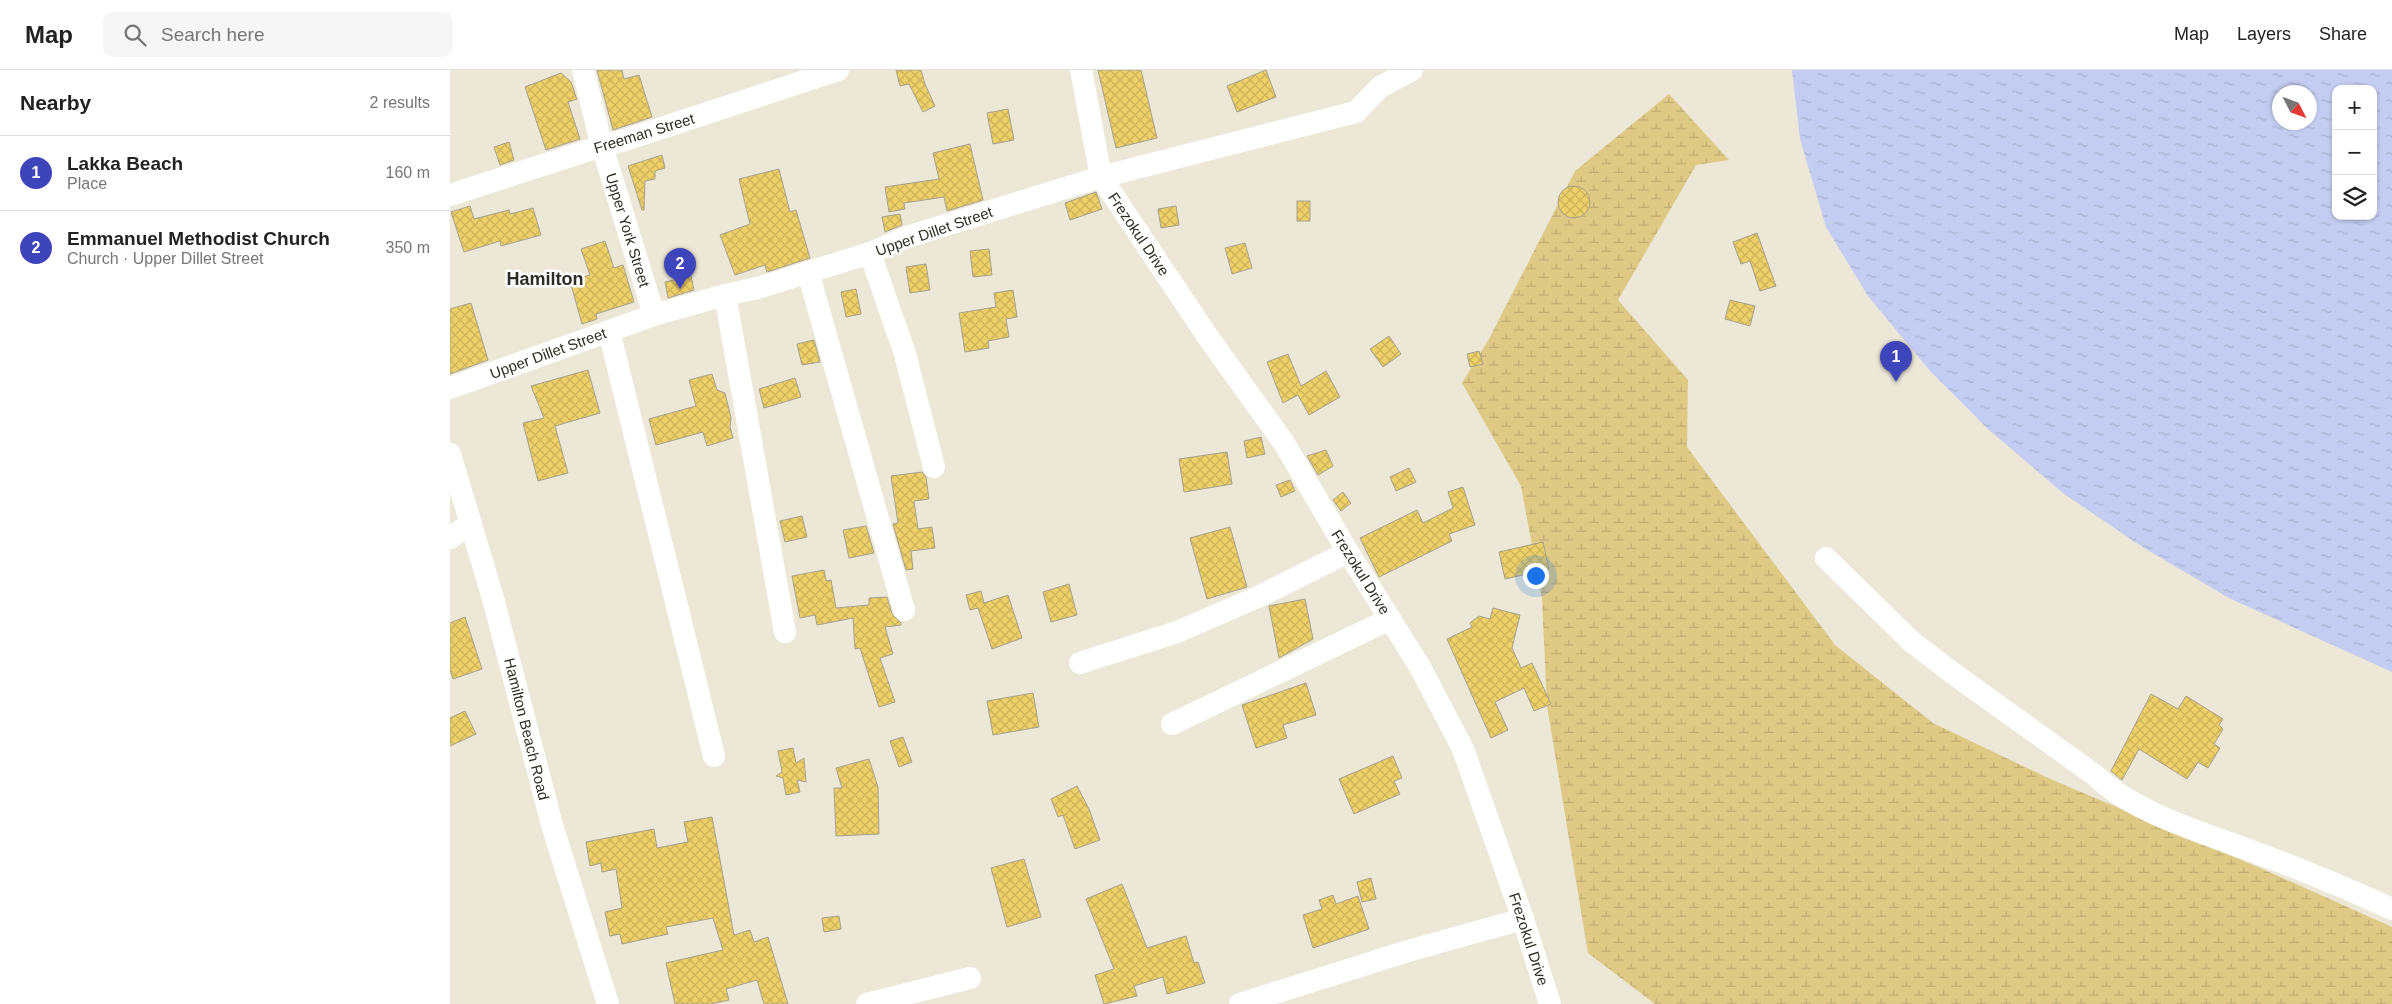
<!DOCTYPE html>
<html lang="en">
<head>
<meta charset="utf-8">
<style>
	body { margin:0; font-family:Helvetica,sans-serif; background:#f6f6f6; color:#222 }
	.controls { position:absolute; right:15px; top:15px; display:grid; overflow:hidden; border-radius:10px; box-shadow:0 1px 4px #0004 }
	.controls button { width:45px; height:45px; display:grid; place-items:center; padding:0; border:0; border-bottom:1px solid #e0e0e0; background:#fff; color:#222; font:25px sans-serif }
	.compass { position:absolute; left:1822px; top:15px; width:45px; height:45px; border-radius:50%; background:#fff; box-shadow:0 1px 4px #0004; rotate:132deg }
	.you { position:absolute; left:1085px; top:505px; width:18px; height:18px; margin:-12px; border:4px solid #fff; border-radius:50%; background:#1a73e8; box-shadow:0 0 0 8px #1a73e833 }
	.badge { display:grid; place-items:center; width:32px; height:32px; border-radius:50%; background:#3e45ba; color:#fff; font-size:16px; font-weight:700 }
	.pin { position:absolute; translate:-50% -41px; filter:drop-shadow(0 1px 2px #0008) }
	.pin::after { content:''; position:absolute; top:26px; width:18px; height:15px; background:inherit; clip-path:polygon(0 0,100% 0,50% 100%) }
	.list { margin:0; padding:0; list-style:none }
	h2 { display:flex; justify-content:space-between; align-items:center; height:65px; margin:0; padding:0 20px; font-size:21px }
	h2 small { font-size:16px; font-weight:400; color:#767676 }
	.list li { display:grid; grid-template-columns:32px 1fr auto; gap:15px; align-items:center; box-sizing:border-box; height:75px; padding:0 20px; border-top:1px solid #e0e0e0 }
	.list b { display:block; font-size:19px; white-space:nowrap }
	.list p { margin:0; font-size:16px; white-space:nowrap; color:#767676 }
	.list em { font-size:16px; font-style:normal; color:#767676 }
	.icon { flex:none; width:28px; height:28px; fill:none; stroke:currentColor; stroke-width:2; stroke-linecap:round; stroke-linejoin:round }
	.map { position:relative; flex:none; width:1942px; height:934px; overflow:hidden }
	header { display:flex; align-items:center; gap:30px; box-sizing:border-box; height:70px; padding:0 25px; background:#fff; border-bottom:1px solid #e0e0e0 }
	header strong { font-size:24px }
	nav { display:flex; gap:28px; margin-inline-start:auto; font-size:18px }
	.search { width:350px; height:45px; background:#f6f6f6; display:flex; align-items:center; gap:12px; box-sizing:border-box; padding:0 18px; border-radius:10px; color:#767676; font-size:19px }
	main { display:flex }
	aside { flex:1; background:#fff }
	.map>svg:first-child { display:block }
</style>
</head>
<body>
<header>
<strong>Map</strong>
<div class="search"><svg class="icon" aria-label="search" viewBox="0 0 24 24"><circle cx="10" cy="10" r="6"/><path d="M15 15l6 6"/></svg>Search here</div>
<nav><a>Map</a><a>Layers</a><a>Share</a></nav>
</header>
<main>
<aside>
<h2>Nearby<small>2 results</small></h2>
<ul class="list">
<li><span class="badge">1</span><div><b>Lakka Beach</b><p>Place</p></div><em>160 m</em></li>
<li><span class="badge">2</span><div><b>Emmanuel Methodist Church</b><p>Church · Upper Dillet Street</p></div><em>350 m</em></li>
</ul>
</aside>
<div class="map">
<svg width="1942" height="934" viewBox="0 0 1942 934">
	<defs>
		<pattern id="wetland-marsh" width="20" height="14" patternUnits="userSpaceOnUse" patternTransform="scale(1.25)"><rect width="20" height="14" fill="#dec985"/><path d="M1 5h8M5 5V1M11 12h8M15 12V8" fill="none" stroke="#bfad73"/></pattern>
		<pattern id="water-ripples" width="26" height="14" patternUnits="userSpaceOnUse" patternTransform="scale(1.25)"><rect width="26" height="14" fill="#c4cdf1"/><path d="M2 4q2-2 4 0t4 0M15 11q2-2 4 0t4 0" fill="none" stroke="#a9b0ce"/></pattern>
		<pattern id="building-cross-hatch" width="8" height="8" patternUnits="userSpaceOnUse" patternTransform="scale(1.25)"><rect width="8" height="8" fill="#eed068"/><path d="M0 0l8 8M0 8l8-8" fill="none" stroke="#ccb35a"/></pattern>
	</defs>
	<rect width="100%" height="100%" fill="#ece7d6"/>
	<polygon fill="url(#wetland-marsh)" points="1219,24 1279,90 1246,95 1168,230 1238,310 1237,377 1385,575 1483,653 1598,708 1810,798 1942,857 1942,934 1205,934 1138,883 1097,636 1092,529 1071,416 1012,313 1039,269 1125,101"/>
	<path fill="url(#water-ripples)" fill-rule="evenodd" d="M1342 0H1942V602L1779 528 1694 478 1614 424 1538 359 1480 301 1418 226 1376 157 1350 69ZM1886 19H1923V146H1886ZM1830 22H1860V52H1830Z"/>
	<g fill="url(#building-cross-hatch)" stroke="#a5a190">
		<polygon points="147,0 172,0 174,9 189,5 202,47 163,60"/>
		<polygon points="446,0 471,0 475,14 485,36 473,42 459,14 450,16"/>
		<polygon points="648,0 691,0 707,68 666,78"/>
		<polygon points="816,0 826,27 787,42 777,16"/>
		<polygon points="111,3 121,12 126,27 127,29 118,32 130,69 96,80 75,17"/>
		<polygon points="558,39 564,70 543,74 537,43"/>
		<polygon points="59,72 64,90 50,95 44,77"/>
		<polygon points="520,74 533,130 497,141 494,127 454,133 455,139 439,142 435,117 489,109 483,83"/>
		<polygon points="212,85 215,98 205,101 205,109 195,111 194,140 192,140 178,96"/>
		<polygon points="329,99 340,142 346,140 360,188 317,202 315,195 285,205 270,165 300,154 289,109"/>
		<circle cx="1124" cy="132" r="16"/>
		<polygon points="646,122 652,139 620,150 615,133"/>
		<rect x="847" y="131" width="13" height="20"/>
		<polygon points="20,136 24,149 59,140 60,144 83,138 91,165 51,176 50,171 14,182 1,142"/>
		<polygon points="726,136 729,155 711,158 708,139"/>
		<polygon points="450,144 452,155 435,162 432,147"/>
		<polygon points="1307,163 1326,216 1310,221 1300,191 1291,194 1283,172"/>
		<polygon points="155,171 164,198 173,195 184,232 146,244 147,249 132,254 120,211 140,205 131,179"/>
		<polygon points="795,173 802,198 782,204 775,178"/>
		<polygon points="539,179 542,205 523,207 520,181"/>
		<polygon points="476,194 480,220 460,223 456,197"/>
		<polygon points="241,206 244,220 218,228 215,212"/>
		<polygon points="406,219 411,244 396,247 391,222"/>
		<polygon points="563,220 567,247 556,249 559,267 538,271 539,278 515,282 509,243 546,237 544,223"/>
		<polygon points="1280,230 1305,236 1300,256 1275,249"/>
		<polygon points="21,233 38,290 0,304 0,239"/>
		<polygon points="939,266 951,284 933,297 920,279"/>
		<polygon points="364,270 370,292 352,295 347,274"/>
		<polygon points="1029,281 1033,294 1020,297 1017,284"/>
		<polygon points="838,284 851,316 876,301 890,327 859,345 848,325 833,333 817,292"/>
		<polygon points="138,300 150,343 105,356 118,403 88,411 73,353 94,348 81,316"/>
		<polygon points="262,304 267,320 275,323 281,348 280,357 283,368 257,376 253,362 206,375 199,349 246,336 239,310"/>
		<polygon points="345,308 351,327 314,338 309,319"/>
		<polygon points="811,367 815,384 797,388 794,371"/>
		<polygon points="876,380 883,396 868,405 857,386"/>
		<polygon points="777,382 782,414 734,422 729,389"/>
		<polygon points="959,398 966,412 946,421 940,407"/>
		<polygon points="472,402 476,407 479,429 464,431 468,459 482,457 485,478 461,481 463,499 456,500 443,454 448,453 441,406"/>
		<polygon points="840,410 845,421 831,427 826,415"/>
		<polygon points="1013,417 1025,455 999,464 1002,471 929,507 910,468 967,440 973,453 1003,438 998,422"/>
		<polygon points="893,422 901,433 891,441 883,430"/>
		<polygon points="352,446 357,467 335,472 330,451"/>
		<polygon points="416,456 424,483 399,488 393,460"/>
		<polygon points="780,457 797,517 757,529 740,468"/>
		<polygon points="1093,472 1099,499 1055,509 1049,482"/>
		<polygon points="374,500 376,511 381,510 386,538 419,535 419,528 437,527 442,544 451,553 451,555 435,557 443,584 430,588 445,632 429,637 410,578 405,579 403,548 367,555 365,545 350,548 342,506"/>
		<polygon points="619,514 627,545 601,552 593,522"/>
		<polygon points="531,521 534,533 558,525 572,568 542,579 528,538 520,540 516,525"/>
		<polygon points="855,529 863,569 829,588 819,536"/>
		<polygon points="1043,538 1070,545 1062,578 1071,598 1082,593 1101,634 1084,641 1074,618 1045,632 1058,660 1041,668 997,569 1022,557 1020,553 1029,546 1040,549"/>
		<polygon points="15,547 32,599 3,609 0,600 0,553"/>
		<polygon points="856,613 866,645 833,655 837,668 806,678 792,635"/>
		<polygon points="583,623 589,657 543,665 537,631"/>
		<polygon points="1701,624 1728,639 1736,626 1773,649 1769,655 1773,659 1764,674 1770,678 1758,698 1748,692 1737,709 1689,679 1672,710 1661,701"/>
		<polygon points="15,641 26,664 0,676 0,648"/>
		<polygon points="453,667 462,692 449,697 440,671"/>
		<polygon points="343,678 346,693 354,688 356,712 347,710 350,722 336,725 333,708 326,706 332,702 328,681"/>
		<polygon points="943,686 952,708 944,711 950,724 904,744 889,709"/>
		<polygon points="419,689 428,717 429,764 386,766 384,718 392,718 386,698"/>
		<polygon points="627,716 639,739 650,770 625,779 613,745 608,747 601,729"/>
		<polygon points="262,747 284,865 300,860 304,872 318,867 338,934 314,934 307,910 276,919 279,930 261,934 225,934 216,893 273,880 263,848 216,857 218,864 172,874 170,864 160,866 155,842 172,838 166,799 152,802 151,793 140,796 136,772 204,759 207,778 238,772 234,752"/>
		<polygon points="574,789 591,847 557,857 541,798"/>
		<polygon points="921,808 926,829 912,832 907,812"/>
		<polygon points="672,814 697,878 736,866 744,893 748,892 755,913 717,924 713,907 684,916 687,926 654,934 645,905 664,899 636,829"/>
		<polygon points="883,825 886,834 908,826 919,859 863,878 853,845 872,839 869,830"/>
		<polygon points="389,846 391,859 374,862 372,848"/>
	</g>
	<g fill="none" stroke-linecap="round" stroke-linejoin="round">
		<g stroke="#fff" stroke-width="22">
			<polyline points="133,0 152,76 204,245"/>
			<polyline points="631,0 651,107 758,267 834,373 898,482 970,597 1013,679 1073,849 1100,934"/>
			<polyline points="0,125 152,76 175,70 388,0"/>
			<polyline points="420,183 455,284 484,397"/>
			<polyline points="358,202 454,540"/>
			<polyline points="275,225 335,562"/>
			<polyline points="159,261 264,686"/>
			<polyline points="0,318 204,245 275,225 308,218 420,183 457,167 651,107 906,42 930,17 962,0"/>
			<polyline points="0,384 44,532 102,755 158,934"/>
			<polyline points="0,468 21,453"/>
			<path d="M1376 488 1462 572 1508 607 1646 706C1684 743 1754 763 1804 782 1851 799 1896 818 1942 839"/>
			<polyline points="630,593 727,562 810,526 898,482"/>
			<polyline points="722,654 940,549"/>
			<polyline points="417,934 520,908"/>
			<polyline points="790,934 958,881 1073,849"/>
		</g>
	</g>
	<g text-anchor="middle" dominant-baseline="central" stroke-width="5" stroke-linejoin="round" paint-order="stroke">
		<g font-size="15" fill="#2e2c25" stroke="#fff">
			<text transform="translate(194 63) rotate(-17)">Freeman Street</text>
			<text transform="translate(178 160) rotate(73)">Upper York Street</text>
			<text transform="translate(484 161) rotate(-19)">Upper Dillet Street</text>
			<text transform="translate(689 164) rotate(56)">Frezokul Drive</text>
			<text transform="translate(98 283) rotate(-20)">Upper Dillet Street</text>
			<text transform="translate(911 502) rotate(58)">Frezokul Drive</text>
			<text transform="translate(77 659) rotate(76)">Hamilton Beach Road</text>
			<text transform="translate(1079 869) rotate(72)">Frezokul Drive</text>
		</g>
		<g font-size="18" font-weight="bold" fill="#2e2c25" stroke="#fff">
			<text x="95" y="209">Hamilton</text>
		</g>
	</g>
</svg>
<div class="controls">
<button>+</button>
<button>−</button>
<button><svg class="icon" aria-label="layers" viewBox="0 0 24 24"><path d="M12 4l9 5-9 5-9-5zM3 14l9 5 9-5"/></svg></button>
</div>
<svg class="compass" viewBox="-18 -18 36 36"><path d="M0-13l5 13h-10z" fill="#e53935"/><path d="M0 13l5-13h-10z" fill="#767676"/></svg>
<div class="you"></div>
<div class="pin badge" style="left:1446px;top:312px">1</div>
<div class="pin badge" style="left:230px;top:219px">2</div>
</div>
</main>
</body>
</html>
